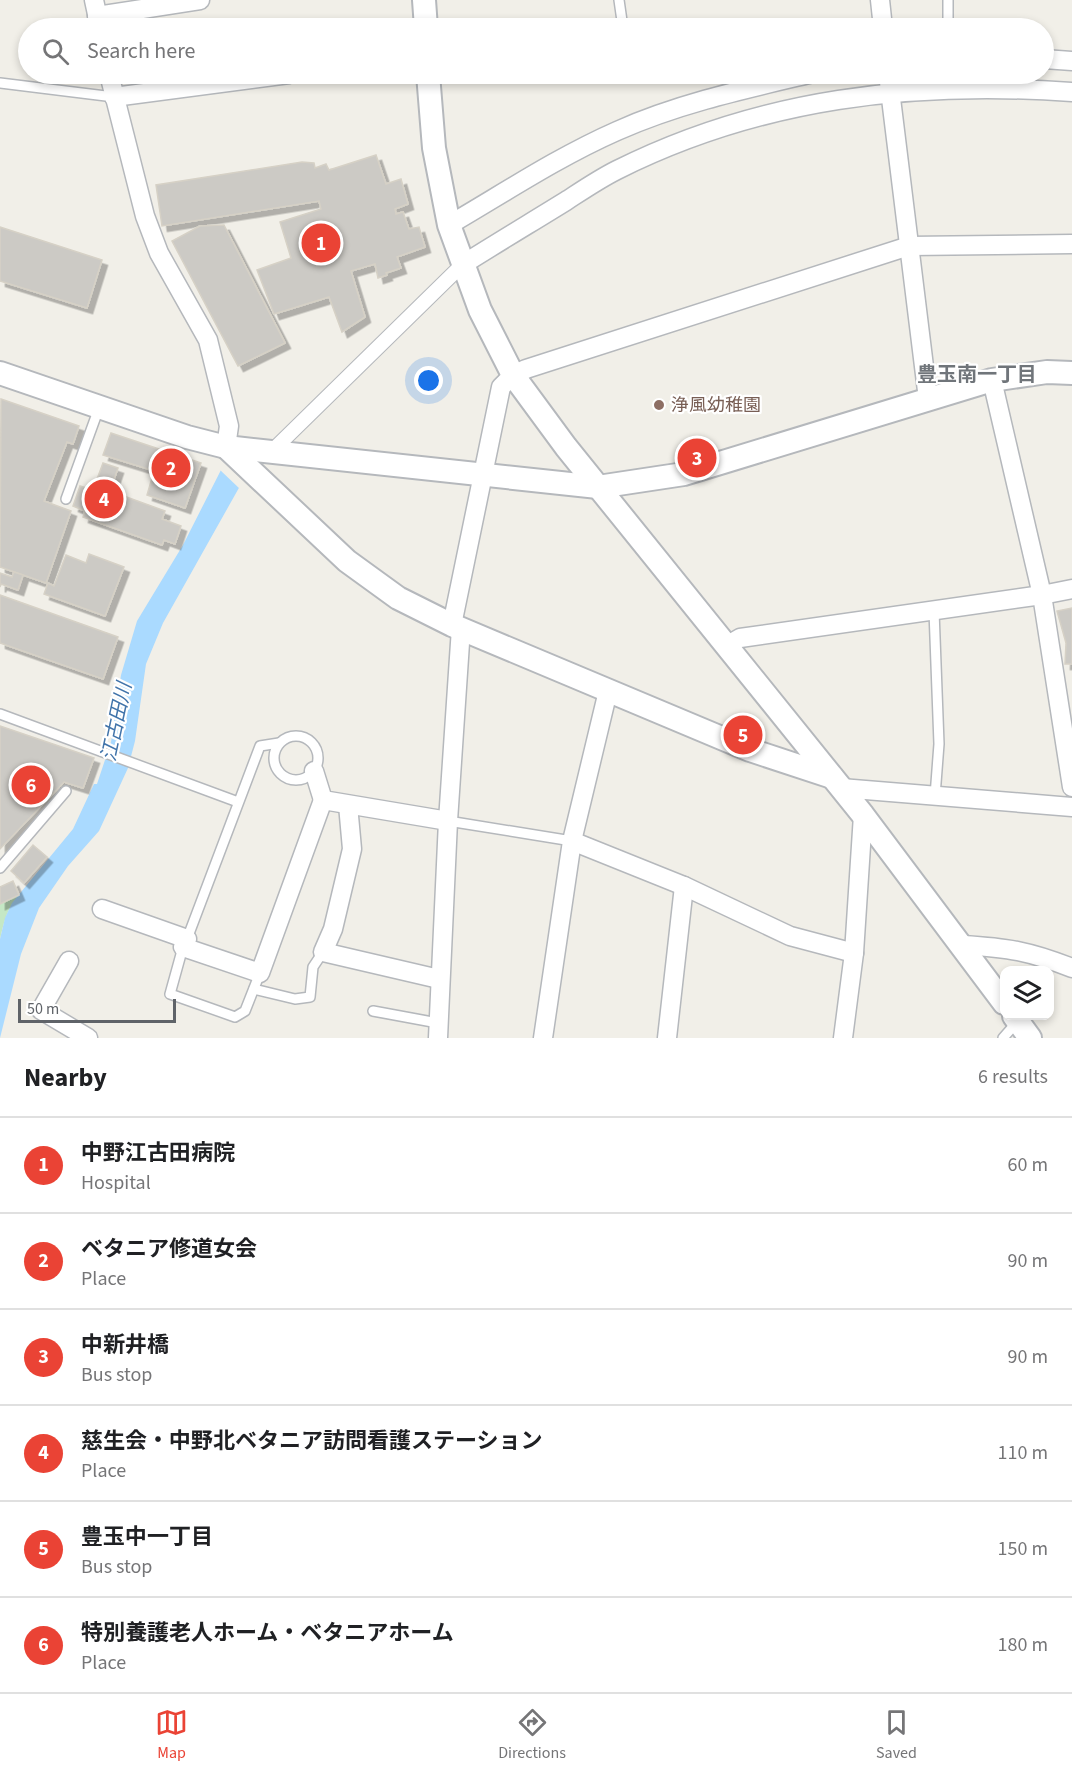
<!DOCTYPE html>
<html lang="en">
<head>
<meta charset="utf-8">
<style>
	body { margin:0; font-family:"Source Sans 3","Noto Sans JP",sans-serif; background:#f6f6f6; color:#202124 }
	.controls { position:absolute; right:18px; bottom:18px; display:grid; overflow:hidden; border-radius:12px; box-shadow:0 3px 9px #0003 }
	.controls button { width:54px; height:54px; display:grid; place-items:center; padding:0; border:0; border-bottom:2px solid #e0e0e0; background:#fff; color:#202124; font:30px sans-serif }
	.scale { position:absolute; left:18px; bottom:15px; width:158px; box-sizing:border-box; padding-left:6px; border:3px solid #5f6368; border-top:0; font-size:16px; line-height:21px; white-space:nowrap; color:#5f6368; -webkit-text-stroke:4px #fff; paint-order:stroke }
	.you { position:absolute; left:429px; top:381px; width:21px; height:21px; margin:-15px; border:4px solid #fff; border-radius:50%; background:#1a73e8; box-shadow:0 0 0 9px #1a73e833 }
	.badge { display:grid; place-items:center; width:39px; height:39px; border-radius:50%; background:#ea4335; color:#fff; font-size:20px; font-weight:700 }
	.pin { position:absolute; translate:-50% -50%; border:3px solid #fff; box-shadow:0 2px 6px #0006 }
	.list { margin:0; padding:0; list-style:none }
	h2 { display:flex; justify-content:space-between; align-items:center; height:78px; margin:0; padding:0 24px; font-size:26px }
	h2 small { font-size:20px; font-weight:400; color:#757577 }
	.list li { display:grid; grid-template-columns:39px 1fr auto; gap:18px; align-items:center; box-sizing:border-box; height:96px; padding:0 24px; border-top:2px solid #e0e0e0 }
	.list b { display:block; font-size:22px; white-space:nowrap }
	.list p { margin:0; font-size:20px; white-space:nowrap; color:#757577 }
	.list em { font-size:20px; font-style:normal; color:#757577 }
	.icon { flex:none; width:33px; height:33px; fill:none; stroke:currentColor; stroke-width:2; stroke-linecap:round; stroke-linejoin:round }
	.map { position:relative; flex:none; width:1072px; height:1038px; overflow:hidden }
	.search { position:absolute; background:#fff; box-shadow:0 3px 9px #0003; left:18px; right:18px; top:18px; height:66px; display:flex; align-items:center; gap:15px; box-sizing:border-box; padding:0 21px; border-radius:33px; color:#757577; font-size:22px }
	.sheet { height:654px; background:#fff }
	nav { display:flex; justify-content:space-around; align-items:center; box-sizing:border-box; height:84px; border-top:2px solid #e0e0e0; background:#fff; font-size:16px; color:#757577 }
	nav a { display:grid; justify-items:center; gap:3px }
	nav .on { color:#ea4335 }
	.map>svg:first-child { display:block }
</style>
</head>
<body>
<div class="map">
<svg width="1072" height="1038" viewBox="0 0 1072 1038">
	<defs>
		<filter id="shadow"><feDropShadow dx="5.5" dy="5.5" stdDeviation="0" flood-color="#0004"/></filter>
	</defs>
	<rect width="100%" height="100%" fill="#f1efe8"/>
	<path fill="#c5e8c5" d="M19 895C7 908 4 922 0 939V904Z"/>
	<polygon fill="#aadaff" points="222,468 240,486 163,623 146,664 135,741 128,768 99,831 68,866 39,908 21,954 0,1038 0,939 5,918 12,903 73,829 94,784 97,784 111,742 121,675 137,621 183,545"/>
	<polygon fill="#f1efe8" points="221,466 242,484 240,489 219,469"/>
	<g fill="#cccac5" stroke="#d6d1c6" stroke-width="1.5" filter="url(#shadow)">
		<polygon points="376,155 386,184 401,179 408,204 395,209 396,214 403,212 409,229 419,227 425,247 397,257 401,268 386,273 387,275 378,278 375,264 351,271 365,317 342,332 329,297 274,314 257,270 291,258 280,222 321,209 319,201 162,226 156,185 302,162 314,163 315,168 326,164 329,170"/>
		<polygon points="224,225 285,343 238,366 172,241 200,226"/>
		<polygon points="0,227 102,260 87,308 0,281"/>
		<polygon points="1,399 79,426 73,444 67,442 44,501 71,511 46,583 0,567"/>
		<polygon points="111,433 201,463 185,508 147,495 152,478 159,480 161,473 103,455"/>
		<polygon points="103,463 118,468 110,491 165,511 162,519 181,526 175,544 164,540 162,545 83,517 85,511 73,506 80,486 93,490"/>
		<polygon points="89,554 124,567 105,616 44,594 48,583 54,586 66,555 86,563"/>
		<polygon points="14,572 23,575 18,590 1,584 0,587 0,573 12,577"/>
		<polygon points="0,595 118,637 103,679 0,643"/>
		<polygon points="1072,608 1072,664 1065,664 1066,643 1057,611"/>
		<polygon points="0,726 94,758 83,788 64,782 0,849"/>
		<polygon points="33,845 47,857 24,883 11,871"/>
		<polygon points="13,881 19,895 0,904 0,887"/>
	</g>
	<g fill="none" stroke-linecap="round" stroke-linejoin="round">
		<defs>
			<g id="service">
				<polyline points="619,0 623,28"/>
				<polyline points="948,0 948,28"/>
				<polyline points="0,83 114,97"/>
				<polyline points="66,499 99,408"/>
				<polyline points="934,611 939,744 935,796"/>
				<polyline points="0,714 238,802"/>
				<circle cx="296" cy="758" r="22"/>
				<polyline points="448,821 572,841"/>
				<polyline points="0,868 66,791"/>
				<polyline points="187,939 260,746 279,743"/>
				<polyline points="183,947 170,994 235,1017 245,1011 260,973"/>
				<polyline points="254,989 295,999 310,997 313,967 323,952"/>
				<polyline points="373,1011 438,1023"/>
				<polyline points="1003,1038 1017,1022"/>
			</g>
			<polyline id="pedestrian" points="269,454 462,265"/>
			<g id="minor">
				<polyline points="94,0 100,28"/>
				<polyline points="880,0 883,28"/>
				<polyline points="97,16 200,0"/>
				<polyline points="1044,59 1072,61"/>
				<polyline points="109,74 145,216 159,253 208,340 229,426 226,447"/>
				<polyline points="888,74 928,399"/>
				<polyline points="114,97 289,74"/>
				<path d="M449 225C504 193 558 157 617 131 677 104 745 89 809 74"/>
				<path d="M462 265C497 243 532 222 566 201 583 190 599 179 617 170 761 98 913 81 1072 92"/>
				<polyline points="992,380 1042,595 1072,787"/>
				<polyline points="452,625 501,387 513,375 526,369 909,246 1072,244"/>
				<polyline points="728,645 740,638 1042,595 1072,589"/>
				<polyline points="314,771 323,800 448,821"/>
				<polyline points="841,788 1072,807"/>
				<polyline points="348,805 352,849 333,929 323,952 439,979"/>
				<polyline points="572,841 684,886 790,936 854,953"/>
				<polyline points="102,909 187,939 183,947 260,973 323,800"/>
				<path d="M963 945C1009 948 1029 951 1072 968"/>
				<polyline points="69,961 41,1010 88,1038"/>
				<polyline points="438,1038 448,821 461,628"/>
				<polyline points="543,1038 572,841 608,691"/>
				<polyline points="667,1038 684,886"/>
				<polyline points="843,1038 854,953 863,815"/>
			</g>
			<g id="tertiary">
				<polyline points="424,0 426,28"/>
				<polyline points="428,74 434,148 449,225 480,310 513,375 566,447 863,815 1004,1003"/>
				<polyline points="0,373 187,437 226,447 598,487 684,474 992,380 1047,372 1072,373"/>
				<polyline points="226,447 347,561 398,598 452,625 750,750 832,777"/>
				<polyline points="1014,1016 1030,1038"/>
			</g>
		</defs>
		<use href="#service" stroke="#b5b8bc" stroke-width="12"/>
		<use href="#pedestrian" stroke="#b5b8bc" stroke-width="16"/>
		<use href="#minor" stroke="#b5b8bc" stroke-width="21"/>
		<use href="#tertiary" stroke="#b5b8bc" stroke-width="26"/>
		<use href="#service" stroke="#fff" stroke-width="9"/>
		<use href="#pedestrian" stroke="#fff" stroke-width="14"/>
		<use href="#minor" stroke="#fff" stroke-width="18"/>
		<use href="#tertiary" stroke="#fff" stroke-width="22"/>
	</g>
	<circle fill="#8d6e63" stroke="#fff" stroke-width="2" cx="659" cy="405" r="6"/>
	<g text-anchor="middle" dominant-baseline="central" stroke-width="4.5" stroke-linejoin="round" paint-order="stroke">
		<g font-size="18" fill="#785e54" stroke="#fff" text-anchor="start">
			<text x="671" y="405">浄風幼稚園</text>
		</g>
		<g font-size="20" font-weight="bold" fill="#70757a" stroke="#fff">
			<text x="977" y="375">豊玉南一丁目</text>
		</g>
		<g font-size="20" font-style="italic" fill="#4174aa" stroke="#fff">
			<text transform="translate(117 722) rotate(-78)">江古田川</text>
		</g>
	</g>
</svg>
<div class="controls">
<button><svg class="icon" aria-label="layers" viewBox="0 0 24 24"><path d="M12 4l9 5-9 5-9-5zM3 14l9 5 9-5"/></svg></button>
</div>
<div class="scale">50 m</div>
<div class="you"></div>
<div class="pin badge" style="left:321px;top:243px">1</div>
<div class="pin badge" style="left:171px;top:468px">2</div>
<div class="pin badge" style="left:697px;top:458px">3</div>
<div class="pin badge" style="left:104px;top:499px">4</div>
<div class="pin badge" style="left:743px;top:735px">5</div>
<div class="pin badge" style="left:31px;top:785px">6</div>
<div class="search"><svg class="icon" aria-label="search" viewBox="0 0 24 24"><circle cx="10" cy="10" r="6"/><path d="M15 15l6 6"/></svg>Search here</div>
</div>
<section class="sheet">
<h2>Nearby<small>6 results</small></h2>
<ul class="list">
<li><span class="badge">1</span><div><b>中野江古田病院</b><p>Hospital</p></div><em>60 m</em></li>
<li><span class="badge">2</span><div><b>ベタニア修道女会</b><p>Place</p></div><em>90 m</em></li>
<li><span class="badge">3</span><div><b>中新井橋</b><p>Bus stop</p></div><em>90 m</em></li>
<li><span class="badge">4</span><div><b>慈生会・中野北ベタニア訪問看護ステーション</b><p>Place</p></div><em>110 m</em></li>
<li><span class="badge">5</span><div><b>豊玉中一丁目</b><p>Bus stop</p></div><em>150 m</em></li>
<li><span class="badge">6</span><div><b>特別養護老人ホーム・ベタニアホーム</b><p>Place</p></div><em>180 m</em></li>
</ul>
</section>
<nav>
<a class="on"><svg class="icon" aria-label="map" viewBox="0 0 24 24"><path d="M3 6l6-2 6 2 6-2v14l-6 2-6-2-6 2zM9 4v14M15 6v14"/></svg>Map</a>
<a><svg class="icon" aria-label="directions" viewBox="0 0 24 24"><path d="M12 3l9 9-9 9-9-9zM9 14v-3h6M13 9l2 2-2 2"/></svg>Directions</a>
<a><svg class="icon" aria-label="saved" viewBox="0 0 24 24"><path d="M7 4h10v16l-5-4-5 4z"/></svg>Saved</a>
</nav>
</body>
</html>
